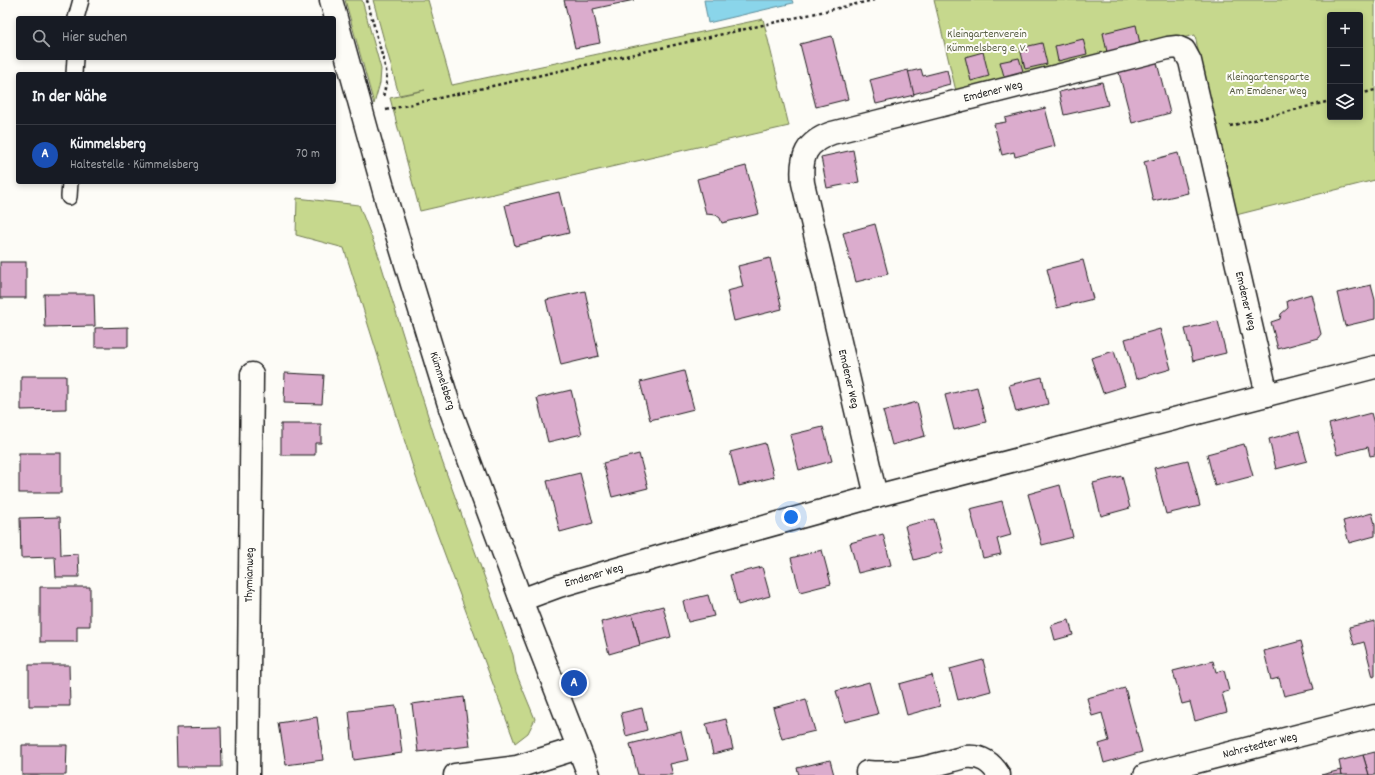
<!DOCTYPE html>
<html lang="de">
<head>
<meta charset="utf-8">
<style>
	body { margin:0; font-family:Dekko,sans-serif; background:#20242c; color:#f1f3f6 }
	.controls { position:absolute; right:12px; top:12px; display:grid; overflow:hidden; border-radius:4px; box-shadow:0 2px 6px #0003 }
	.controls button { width:36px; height:36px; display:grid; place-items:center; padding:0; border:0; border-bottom:1px solid #363941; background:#171b24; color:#f1f3f6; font:20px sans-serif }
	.you { position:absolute; left:791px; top:517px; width:14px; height:14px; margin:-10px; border:3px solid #fff; border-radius:50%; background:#1a73e8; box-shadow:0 0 0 6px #1a73e833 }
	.badge { display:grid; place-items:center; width:26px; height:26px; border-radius:50%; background:#0b8043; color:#fff; font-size:13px; font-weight:700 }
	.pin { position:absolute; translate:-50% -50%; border:2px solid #fff; box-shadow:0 1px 4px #0006 }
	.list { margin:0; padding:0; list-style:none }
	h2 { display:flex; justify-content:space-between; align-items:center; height:52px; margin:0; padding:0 16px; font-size:17px }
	h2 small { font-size:13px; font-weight:400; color:#9ea1a6 }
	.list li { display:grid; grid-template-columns:26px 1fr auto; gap:12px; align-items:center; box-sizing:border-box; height:60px; padding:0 16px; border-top:1px solid #363941 }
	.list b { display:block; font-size:15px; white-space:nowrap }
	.list p { margin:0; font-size:13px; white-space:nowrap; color:#9ea1a6 }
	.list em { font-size:13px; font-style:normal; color:#9ea1a6 }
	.icon { flex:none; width:22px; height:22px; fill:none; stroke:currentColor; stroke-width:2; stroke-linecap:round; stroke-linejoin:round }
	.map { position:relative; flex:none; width:1375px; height:775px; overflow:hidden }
	.search { position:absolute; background:#171b24; box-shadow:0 2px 6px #0003; left:16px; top:16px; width:320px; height:44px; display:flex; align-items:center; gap:10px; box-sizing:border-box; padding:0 14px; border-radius:4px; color:#9ea1a6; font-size:15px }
	.panel { position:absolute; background:#171b24; box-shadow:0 2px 6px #0003; left:16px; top:72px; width:320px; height:112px; border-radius:4px }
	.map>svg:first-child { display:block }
</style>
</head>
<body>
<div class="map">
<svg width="1375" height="775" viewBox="0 0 1375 775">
	<rect width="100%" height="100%" fill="#fdfcf7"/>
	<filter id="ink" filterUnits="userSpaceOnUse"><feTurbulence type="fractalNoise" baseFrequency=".025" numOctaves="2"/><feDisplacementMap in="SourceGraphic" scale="8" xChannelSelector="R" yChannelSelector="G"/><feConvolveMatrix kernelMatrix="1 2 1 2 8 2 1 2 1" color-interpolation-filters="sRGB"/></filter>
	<g filter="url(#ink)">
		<g fill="#c6d88d" stroke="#717a54" fill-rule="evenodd">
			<polygon points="345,0 362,0 381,69 380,83 374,104"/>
			<polygon points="373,0 428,0 452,85 763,19 789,126 420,211 390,98 425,90 399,95"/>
			<path d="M934 0H1375V180L1232 216 1195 35 956 91ZM1330 15H1360V117H1330Z"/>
			<polygon points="297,198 359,205 377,251 442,461 513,655 516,673 535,719 528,733 515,743 416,477 344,248 296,235"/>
		</g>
		<polygon fill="#8ad5ea" stroke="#5e8b98" points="704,0 792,0 793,3 708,23"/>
		<g fill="#dbaccd" stroke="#1c1c1c">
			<polygon points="564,0 634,0 593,9 600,43 575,48"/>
			<polygon points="1136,25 1140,44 1107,52 1103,33"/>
			<polygon points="832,36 848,99 816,107 800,44"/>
			<polygon points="1083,39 1087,54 1058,61 1055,46"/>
			<polygon points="1042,43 1047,64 1025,69 1020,48"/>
			<polygon points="983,52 989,76 971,81 965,57"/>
			<polygon points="1019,58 1023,71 1004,76 1000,62"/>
			<polygon points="1156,59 1170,113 1132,123 1118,69"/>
			<polygon points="921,69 923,76 947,70 950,84 913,94 908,72"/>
			<polygon points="908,70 914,95 876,104 870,80"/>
			<polygon points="1102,82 1108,105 1064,115 1059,92"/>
			<polygon points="1045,108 1055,146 1015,157 1014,152 1002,155 994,124 1006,122 1005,118"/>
			<polygon points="853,150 859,182 827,188 821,157"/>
			<polygon points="1178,153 1188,193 1153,201 1144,162"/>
			<polygon points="746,166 759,214 722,223 720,218 716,215 706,214 697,179"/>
			<polygon points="559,192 569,233 515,246 505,205"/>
			<polygon points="875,224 888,274 856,282 843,233"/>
			<polygon points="770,258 782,309 734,321 727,291 743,287 738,266"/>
			<polygon points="1083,260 1093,299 1057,308 1047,269"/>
			<rect x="0" y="262" width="26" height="36"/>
			<polygon points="1371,285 1375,300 1375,319 1345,326 1337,293"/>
			<polygon points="585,291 599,356 561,365 546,300"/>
			<polygon points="44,294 94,294 95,326 45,327"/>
			<polygon points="1311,294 1321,334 1318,338 1278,349 1271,322 1280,319 1281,314 1288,308 1287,301"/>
			<polygon points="1218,321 1226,353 1193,361 1185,329"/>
			<polygon points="128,327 128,347 95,347 95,328"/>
			<polygon points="1160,329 1171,369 1136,379 1125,339"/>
			<polygon points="1114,351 1125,386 1103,393 1091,358"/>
			<polygon points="684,371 694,409 650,420 640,382"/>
			<polygon points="285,373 324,375 322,404 284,403"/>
			<polygon points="21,376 66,376 66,409 21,410"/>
			<polygon points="1042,377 1048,404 1016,412 1009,385"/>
			<polygon points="977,387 986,422 954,430 945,395"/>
			<polygon points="571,390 582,434 548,442 537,398"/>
			<polygon points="917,402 925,436 892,445 883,411"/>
			<polygon points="1371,413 1375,427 1375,455 1370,456 1368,447 1337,455 1329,424"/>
			<polygon points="281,424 321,424 321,443 315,443 315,455 281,455"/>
			<polygon points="823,427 832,461 799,470 790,435"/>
			<polygon points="1299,431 1307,461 1276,469 1269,439"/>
			<polygon points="765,443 774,477 739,486 730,452"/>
			<polygon points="1244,444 1253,476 1215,486 1207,454"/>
			<rect x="19" y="453" width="42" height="40"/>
			<polygon points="639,454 648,488 612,497 603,463"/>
			<polygon points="1188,460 1200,506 1166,514 1154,468"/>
			<polygon points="580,473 593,523 560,532 547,481"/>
			<polygon points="1122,476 1130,508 1101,516 1093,483"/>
			<polygon points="1060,485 1073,537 1042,545 1028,494"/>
			<polygon points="1002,501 1011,535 997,539 1001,554 983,558 970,509"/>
			<polygon points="1372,513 1375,524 1375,536 1349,543 1343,521"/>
			<polygon points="60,517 61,555 78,554 79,577 56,577 55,557 21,558 20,518"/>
			<polygon points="934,519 943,552 914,560 905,526"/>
			<polygon points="883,534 891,565 858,573 850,543"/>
			<polygon points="822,550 831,584 800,592 791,558"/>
			<polygon points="762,567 770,596 738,605 730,575"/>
			<polygon points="40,587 90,587 90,626 77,626 77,642 40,642"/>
			<polygon points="708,595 714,616 688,622 683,601"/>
			<polygon points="663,606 671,637 640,645 632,614"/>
			<polygon points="632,614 640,645 609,654 601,622"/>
			<polygon points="1069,620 1073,635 1055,640 1051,625"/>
			<polygon points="1375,621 1375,676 1373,677 1364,642 1354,645 1349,627"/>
			<polygon points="1301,641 1314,689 1284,696 1279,678 1271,680 1264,651"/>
			<polygon points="983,660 991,691 958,700 950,669"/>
			<polygon points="1213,661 1216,672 1224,670 1229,691 1222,693 1227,712 1195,721 1190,702 1182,704 1173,671"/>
			<polygon points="29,665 69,665 70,706 29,706"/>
			<polygon points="932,675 940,706 907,715 899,684"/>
			<polygon points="869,682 878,714 845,722 836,691"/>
			<polygon points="1125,688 1142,752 1104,763 1099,744 1109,741 1102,713 1092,716 1087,698"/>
			<polygon points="464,697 470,746 418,752 412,704"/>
			<polygon points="806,699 815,731 782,739 773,708"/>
			<polygon points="396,706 402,753 354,760 349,711"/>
			<polygon points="642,708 647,730 626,736 621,713"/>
			<polygon points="317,717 323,760 286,765 279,723"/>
			<polygon points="726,719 733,749 713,754 706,724"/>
			<polygon points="221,727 222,767 177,767 176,728"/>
			<polygon points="681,731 688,760 670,764 673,775 638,775 630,744"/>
			<polygon points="22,745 67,745 66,775 22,775"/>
			<polygon points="1375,752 1375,775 1369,775 1363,755"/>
			<polygon points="1363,755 1369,775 1342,775 1339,761"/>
			<polygon points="830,760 834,775 799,775 797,768"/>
			<polygon points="1341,770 1342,775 1321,775"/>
		</g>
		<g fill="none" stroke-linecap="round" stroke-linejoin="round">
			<defs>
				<g id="lane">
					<polyline points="76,18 81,0"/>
					<polyline points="74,74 75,58"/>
					<polyline points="69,197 70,182"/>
				</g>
				<g id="street">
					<path d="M876 496 803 183C800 156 806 142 832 133L1168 48 1177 47 1184 50 1190 61 1267 395"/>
					<polyline points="521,600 559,586 699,545 876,496 1375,367"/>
					<path d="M867 772C901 775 933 766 965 757 981 755 991 762 999 775"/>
					<polyline points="248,775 252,374"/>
					<polyline points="455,775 517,767 578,748"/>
					<polyline points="1145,775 1375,716"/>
				</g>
				<polyline id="secondary" points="331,0 387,202 430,343 451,411 521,600 589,775"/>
			</defs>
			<use href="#lane" stroke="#1c1c1c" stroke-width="18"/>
			<use href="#street" stroke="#1c1c1c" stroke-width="25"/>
			<use href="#secondary" stroke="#1c1c1c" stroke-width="25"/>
			<g stroke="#1c1c1c" stroke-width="2.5" stroke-dasharray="3 3" stroke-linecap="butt">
				<polyline points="367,0 386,70 387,80 383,97"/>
				<polyline points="1360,94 1375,90"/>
				<polyline points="386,110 874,0"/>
				<polyline points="1230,126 1330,101"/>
			</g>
			<use href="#lane" stroke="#fdfcf7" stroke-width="15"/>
			<use href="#street" stroke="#fdfcf7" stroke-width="22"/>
			<use href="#secondary" stroke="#fdfcf7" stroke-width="22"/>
		</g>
	</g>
	<g text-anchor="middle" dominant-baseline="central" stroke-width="4" stroke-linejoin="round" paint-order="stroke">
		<g font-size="12" fill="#585e44" stroke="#fdfcf7">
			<text x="987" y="34">Kleingartenverein<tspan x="987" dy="14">Kümmelsberg e. V.</tspan></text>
			<text x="1268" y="77">Kleingartensparte<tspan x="1268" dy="14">Am Emdener Weg</tspan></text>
		</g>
		<g font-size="12" fill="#1c1c1c" stroke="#fdfcf7">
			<text transform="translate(993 92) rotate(-14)">Emdener Weg</text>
			<text transform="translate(1245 301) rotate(77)">Emdener Weg</text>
			<text transform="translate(848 379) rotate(77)">Emdener Weg</text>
			<text transform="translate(442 381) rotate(72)">Kümmelsberg</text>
			<text transform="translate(250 575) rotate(-89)">Thymianweg</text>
			<text transform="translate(594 576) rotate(-16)">Emdener Weg</text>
			<text transform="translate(1260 746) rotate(-14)">Nahrstedter Weg</text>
		</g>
	</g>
</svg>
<div class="controls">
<button>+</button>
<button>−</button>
<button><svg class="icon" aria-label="layers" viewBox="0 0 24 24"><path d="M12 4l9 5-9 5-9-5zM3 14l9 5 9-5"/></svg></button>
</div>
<div class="you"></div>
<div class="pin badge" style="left:574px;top:683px;background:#1a4fb4">A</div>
<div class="search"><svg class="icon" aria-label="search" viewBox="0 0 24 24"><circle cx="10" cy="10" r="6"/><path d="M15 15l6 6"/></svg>Hier suchen</div>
<section class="panel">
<h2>In der Nähe<small></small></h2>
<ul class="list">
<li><span class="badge" style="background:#1a4fb4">A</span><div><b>Kümmelsberg</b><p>Haltestelle · Kümmelsberg</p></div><em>70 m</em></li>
</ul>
</section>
</div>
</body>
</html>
